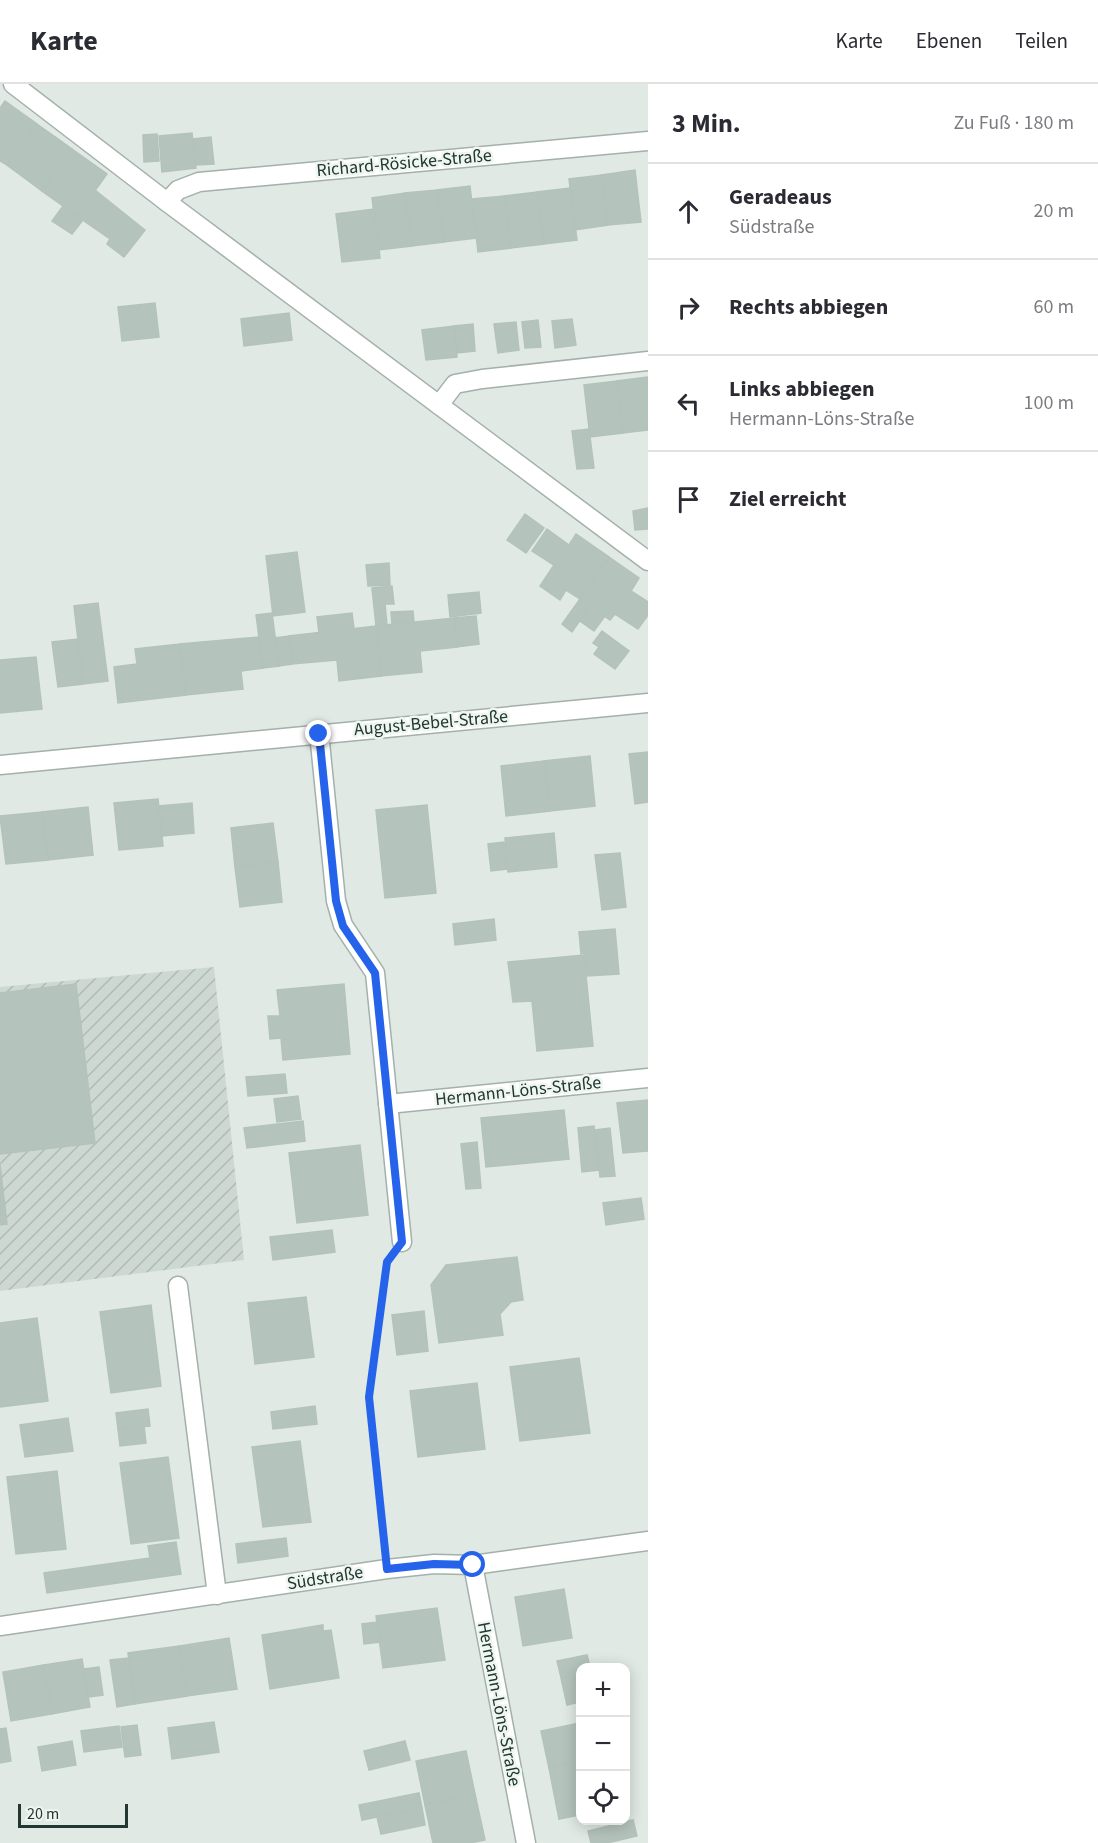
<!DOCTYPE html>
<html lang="de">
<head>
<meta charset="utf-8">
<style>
	body { margin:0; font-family:"Source Sans 3",sans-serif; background:#f7f7f7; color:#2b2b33 }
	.controls { position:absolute; right:18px; bottom:18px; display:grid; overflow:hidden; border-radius:12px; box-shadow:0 3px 15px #0003 }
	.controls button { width:54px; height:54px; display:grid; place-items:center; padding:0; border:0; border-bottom:2px solid #e1e1e2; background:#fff; color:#2b2b33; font:30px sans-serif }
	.scale { position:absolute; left:18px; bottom:15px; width:110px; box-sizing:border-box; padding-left:6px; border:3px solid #223731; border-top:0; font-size:16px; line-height:21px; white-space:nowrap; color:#223731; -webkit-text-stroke:4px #eff6f2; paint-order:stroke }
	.stop { position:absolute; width:18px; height:18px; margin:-14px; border:4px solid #2563eb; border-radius:50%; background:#fff }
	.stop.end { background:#2563eb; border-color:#fff; box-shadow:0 2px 6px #0008 }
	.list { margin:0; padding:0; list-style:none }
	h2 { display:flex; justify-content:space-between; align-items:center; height:78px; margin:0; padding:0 24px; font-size:26px }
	h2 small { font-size:20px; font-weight:400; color:#7c7c81 }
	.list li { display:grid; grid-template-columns:39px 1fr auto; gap:18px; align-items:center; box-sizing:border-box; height:96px; padding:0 24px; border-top:2px solid #e1e1e2 }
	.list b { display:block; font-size:22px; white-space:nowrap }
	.list p { margin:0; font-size:20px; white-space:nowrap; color:#7c7c81 }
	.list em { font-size:20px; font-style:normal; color:#7c7c81 }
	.icon { flex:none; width:33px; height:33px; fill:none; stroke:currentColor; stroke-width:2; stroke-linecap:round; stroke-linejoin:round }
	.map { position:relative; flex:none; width:648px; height:1759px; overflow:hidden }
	header { display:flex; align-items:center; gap:36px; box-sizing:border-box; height:84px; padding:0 30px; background:#fff; border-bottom:2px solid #e1e1e2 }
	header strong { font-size:28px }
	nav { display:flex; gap:33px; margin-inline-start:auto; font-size:21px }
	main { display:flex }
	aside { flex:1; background:#fff }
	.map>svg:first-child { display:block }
</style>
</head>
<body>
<header>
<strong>Karte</strong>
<nav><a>Karte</a><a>Ebenen</a><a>Teilen</a></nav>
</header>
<main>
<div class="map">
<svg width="648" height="1759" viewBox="0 0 648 1759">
	<defs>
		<pattern id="industrial-furrows" width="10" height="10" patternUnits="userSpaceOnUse" patternTransform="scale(1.5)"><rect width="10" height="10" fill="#ced8d3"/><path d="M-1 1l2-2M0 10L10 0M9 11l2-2" fill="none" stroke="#b1bab6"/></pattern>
	</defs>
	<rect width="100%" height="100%" fill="#e0e9e4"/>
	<polygon fill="url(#industrial-furrows)" points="214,883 244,1176 0,1207 0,903"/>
	<g fill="#b5c3bd" stroke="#b3c2bb" stroke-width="1.5">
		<polygon points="5,17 37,40 7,81 0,77 0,24"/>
		<polygon points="37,40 72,65 42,107 7,81"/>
		<polygon points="192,49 196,84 162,88 159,52"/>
		<polygon points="157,50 159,77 144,78 143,51"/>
		<polygon points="211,53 214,80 196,81 193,55"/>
		<polygon points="72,65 107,90 77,132 42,107"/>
		<polygon points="635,86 641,138 608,141 602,91"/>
		<polygon points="602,91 608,141 575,146 569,95"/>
		<polygon points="470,102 476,154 444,158 437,106"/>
		<polygon points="570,104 577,156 544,160 537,108"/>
		<polygon points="95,106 145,146 124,173 107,160 110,155 77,132"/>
		<polygon points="437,106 444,158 412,162 405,109"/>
		<polygon points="537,108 544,160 511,164 504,112"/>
		<polygon points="405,109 412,162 378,166 372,114"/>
		<polygon points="504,112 511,164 478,168 472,115"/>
		<polygon points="63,122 83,136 72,150 52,137"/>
		<polygon points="374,125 380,174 342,178 336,130"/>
		<polygon points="155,219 159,253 122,257 118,223"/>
		<polygon points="289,229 292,256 244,262 241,235"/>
		<polygon points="572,235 576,261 555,264 552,237"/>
		<polygon points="538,236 541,263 525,264 522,238"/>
		<polygon points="516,238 519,266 498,269 494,240"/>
		<polygon points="473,240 475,267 457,269 454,242"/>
		<polygon points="454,242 457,273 426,276 422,246"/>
		<polygon points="648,293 648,346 623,349 617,297"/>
		<polygon points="617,297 623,349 590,353 584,301"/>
		<polygon points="589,345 594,384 577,385 572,347"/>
		<polygon points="648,424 648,445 635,446 633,427"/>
		<polygon points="525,430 544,444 526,469 507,456"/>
		<polygon points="547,445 569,461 576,450 609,473 580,515 566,506 560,516 540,502 554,481 532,467"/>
		<polygon points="297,468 305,528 273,532 266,472"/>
		<polygon points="609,473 639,494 631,507 648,518 648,531 638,545 615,530 610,536 580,515"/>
		<polygon points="389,479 390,501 368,502 366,481"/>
		<polygon points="392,502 394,520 385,520 387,541 376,542 372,504"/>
		<polygon points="479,508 481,529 450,533 448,511"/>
		<polygon points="580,515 590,522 572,548 562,540"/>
		<polygon points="98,519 108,597 83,600 74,522"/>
		<polygon points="590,522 605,532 594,547 580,537"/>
		<polygon points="413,527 414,539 392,540 391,528"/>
		<polygon points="272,529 279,582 263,584 256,531"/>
		<polygon points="352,529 354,545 319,549 317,533"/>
		<polygon points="476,532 479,560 457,563 454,534"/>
		<polygon points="454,534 457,563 420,567 422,588 381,592 376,542"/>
		<polygon points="376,542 381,592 339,597 337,576 292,580 289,552"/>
		<polygon points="602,547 629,567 615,585 594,570 599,563 593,559"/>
		<polygon points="289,552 292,580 279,582 275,554"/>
		<polygon points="259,553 263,584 241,587 243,605 186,611 180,560"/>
		<polygon points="78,555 83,600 58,603 52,558"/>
		<polygon points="180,560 186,611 118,619 114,583 137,580 135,565"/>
		<polygon points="36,573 42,625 0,629 0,576"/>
		<polygon points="648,668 648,718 635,720 629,670"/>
		<polygon points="590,672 595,722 550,727 544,677"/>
		<polygon points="544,677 550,727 506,732 501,682"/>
		<polygon points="158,715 163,762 119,766 114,719"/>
		<polygon points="192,719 194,749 162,752 159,722"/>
		<polygon points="427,721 436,809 385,814 376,726"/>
		<polygon points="88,723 93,771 48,776 42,728"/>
		<polygon points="42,728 48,776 6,780 0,732"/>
		<polygon points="273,739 278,778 235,783 231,744"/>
		<polygon points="554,749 557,783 508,788 505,754"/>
		<polygon points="504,758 507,785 491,787 488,760"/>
		<polygon points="620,769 626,823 602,826 595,771"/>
		<polygon points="278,778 282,818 240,823 235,783"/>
		<polygon points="494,835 496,856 455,861 453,840"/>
		<polygon points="615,845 619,890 587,892 585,869 581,870 579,848"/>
		<polygon points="584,871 593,962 537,967 532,917 513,918 508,878"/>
		<polygon points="76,900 95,1059 0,1070 0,909"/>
		<polygon points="344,900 350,970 283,976 281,954 270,955 268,932 280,932 277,906"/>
		<polygon points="285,990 287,1009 248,1012 246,993"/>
		<polygon points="298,1012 301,1035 277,1038 274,1015"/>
		<polygon points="648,1016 648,1067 623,1069 617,1019"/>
		<polygon points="564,1026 569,1075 486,1083 481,1034"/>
		<polygon points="303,1037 305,1057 247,1064 244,1044"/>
		<polygon points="594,1042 599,1086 582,1088 578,1044"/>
		<polygon points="610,1044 615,1092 600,1093 595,1046"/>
		<polygon points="477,1058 481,1104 466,1105 461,1060"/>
		<polygon points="360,1061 368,1131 297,1139 289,1069"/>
		<polygon points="0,1081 7,1140 0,1141"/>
		<polygon points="641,1114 644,1135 606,1141 603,1119"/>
		<polygon points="332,1146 335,1168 273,1176 270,1153"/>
		<polygon points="517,1173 523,1216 511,1218 500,1230 503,1251 439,1259 431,1201 446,1181"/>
		<polygon points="306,1213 314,1273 255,1280 248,1219"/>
		<polygon points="151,1221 161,1302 111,1309 100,1228"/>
		<polygon points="424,1227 428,1267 397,1271 392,1231"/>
		<polygon points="37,1234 48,1317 0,1323 0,1239"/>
		<polygon points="579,1274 590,1349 520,1357 510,1283"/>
		<polygon points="477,1299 485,1365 418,1373 410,1307"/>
		<polygon points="315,1322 317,1340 273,1345 271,1328"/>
		<polygon points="148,1325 150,1342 118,1345 116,1329"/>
		<polygon points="68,1334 73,1367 25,1373 20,1341"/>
		<polygon points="144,1342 146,1359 120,1362 118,1345"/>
		<polygon points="300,1357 311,1438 263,1443 252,1363"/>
		<polygon points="168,1373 179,1454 131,1460 120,1379"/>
		<polygon points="57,1387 66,1465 16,1470 7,1393"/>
		<polygon points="286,1454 288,1472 238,1479 236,1460"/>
		<polygon points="176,1458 181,1490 47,1509 44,1489 150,1474 148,1462"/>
		<polygon points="564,1505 572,1554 523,1562 515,1513"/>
		<polygon points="437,1524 445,1576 383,1584 376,1532"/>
		<polygon points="377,1538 380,1558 364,1560 362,1540"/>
		<polygon points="323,1541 323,1547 331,1546 339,1594 270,1605 262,1551"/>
		<polygon points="229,1554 237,1605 187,1612 179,1562"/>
		<polygon points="179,1562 187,1612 135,1620 128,1569"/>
		<polygon points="587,1571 590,1583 560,1589 557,1577"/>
		<polygon points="129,1574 135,1620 117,1623 110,1576"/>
		<polygon points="82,1575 90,1623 52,1630 43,1581"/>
		<polygon points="43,1581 52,1630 11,1637 3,1588"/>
		<polygon points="99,1583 103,1611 89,1613 84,1585"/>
		<polygon points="580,1585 580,1618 567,1621 560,1589"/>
		<polygon points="214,1638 219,1668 172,1675 168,1644"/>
		<polygon points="580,1639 580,1677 549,1684 541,1647"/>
		<polygon points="137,1641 141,1671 125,1673 121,1643"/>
		<polygon points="119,1642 122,1663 84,1668 81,1647"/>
		<polygon points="6,1644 11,1677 0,1679 0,1645"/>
		<polygon points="72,1657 76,1681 42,1687 38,1663"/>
		<polygon points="405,1657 410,1676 369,1686 364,1667"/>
		<polygon points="466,1667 475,1710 425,1721 416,1677"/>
		<polygon points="580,1677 580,1731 559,1735 549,1684"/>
		<polygon points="419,1709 422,1724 362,1736 359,1721"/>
		<polygon points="475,1710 485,1756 470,1759 433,1759 425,1721"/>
		<polygon points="422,1724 425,1741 381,1750 377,1733"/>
		<polygon points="633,1736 637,1752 607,1759 591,1759 588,1747"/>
	</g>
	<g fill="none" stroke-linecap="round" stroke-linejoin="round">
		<defs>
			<g id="street">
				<polyline points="13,0 167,118 648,477"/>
				<polyline points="167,118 178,106 199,98 648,57"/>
				<polyline points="439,321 455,300 482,295 648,277"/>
				<polyline points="319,649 336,817 343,841 375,889 402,1158"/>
				<polyline points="0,681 648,619"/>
				<polyline points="388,1020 648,994"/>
				<polyline points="178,1202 217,1511"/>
				<polyline points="473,1481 526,1759"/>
				<polyline points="0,1542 387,1485 434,1480 473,1481 648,1457"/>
			</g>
		</defs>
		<use href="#street" stroke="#a3b0ab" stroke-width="21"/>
		<polyline stroke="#83a99c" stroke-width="4" stroke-dasharray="3 4.5" stroke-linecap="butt" points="384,1457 369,1313 387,1181"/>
		<use href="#street" stroke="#fff" stroke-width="18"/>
	</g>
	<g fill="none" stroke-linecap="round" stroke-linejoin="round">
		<polyline stroke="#2563eb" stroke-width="8" points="319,650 336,817 343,842 375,889 402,1158 387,1178 369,1313 387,1485 434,1480 473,1481"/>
	</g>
	<g text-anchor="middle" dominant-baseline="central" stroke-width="5" stroke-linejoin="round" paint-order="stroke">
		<g font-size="18" fill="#223731" stroke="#eff6f2">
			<text transform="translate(404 79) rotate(-5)">Richard-Rösicke-Straße</text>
			<text transform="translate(431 639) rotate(-5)">August-Bebel-Straße</text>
			<text transform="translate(518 1007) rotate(-6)">Hermann-Löns-Straße</text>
			<text transform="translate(325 1494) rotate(-9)">Südstraße</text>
			<text transform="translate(499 1620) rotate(79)">Hermann-Löns-Straße</text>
		</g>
	</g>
</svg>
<div class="controls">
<button>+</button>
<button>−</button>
<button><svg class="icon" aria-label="locate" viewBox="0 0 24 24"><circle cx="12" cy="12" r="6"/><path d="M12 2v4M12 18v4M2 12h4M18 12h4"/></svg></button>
</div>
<div class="scale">20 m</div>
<div class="stop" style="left:473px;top:1481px"></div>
<div class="stop end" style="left:319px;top:650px"></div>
</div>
<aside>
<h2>3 Min.<small>Zu Fuß · 180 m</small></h2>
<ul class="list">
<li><svg class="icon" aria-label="ahead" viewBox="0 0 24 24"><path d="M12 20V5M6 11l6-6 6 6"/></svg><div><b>Geradeaus</b><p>Südstraße</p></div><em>20 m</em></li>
<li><svg class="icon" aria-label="right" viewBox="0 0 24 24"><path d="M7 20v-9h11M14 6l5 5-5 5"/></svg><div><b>Rechts abbiegen</b></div><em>60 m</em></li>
<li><svg class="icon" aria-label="left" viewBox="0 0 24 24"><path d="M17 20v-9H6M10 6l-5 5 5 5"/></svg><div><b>Links abbiegen</b><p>Hermann-Löns-Straße</p></div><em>100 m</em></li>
<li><svg class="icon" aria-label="arrive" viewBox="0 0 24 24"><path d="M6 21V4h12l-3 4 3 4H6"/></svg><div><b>Ziel erreicht</b></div></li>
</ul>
</aside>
</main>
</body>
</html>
